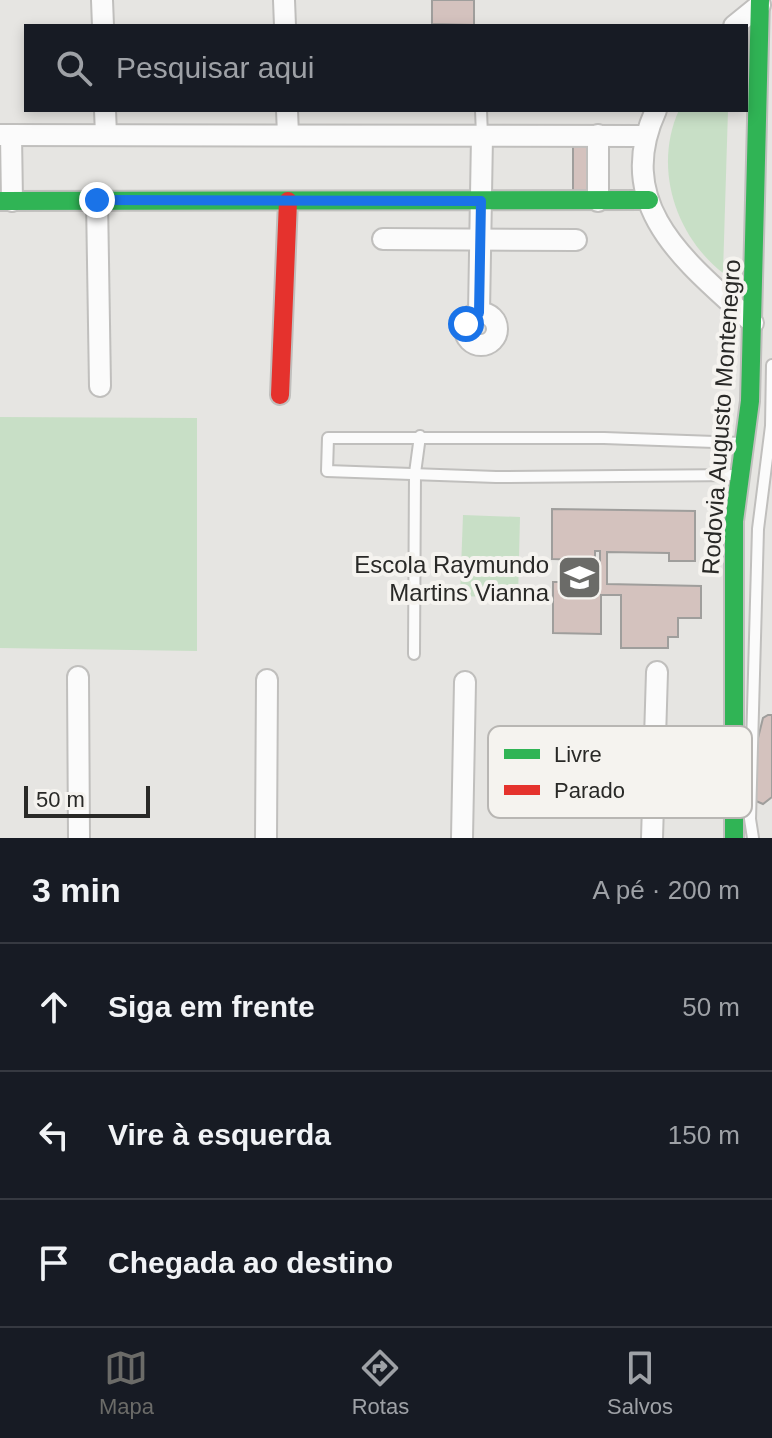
<!DOCTYPE html>
<html lang="pt">
<head>
<meta charset="utf-8">
<style>
	body { margin:0; font-family:Helvetica,sans-serif; background:#20242c; color:#f1f3f6 }
	.scale { position:absolute; left:24px; bottom:20px; width:126px; box-sizing:border-box; padding-left:8px; border:4px solid #292927; border-top:0; font-size:22px; line-height:28px; white-space:nowrap; color:#292927; -webkit-text-stroke:6px #f5f3ef; paint-order:stroke }
	.stop { position:absolute; width:24px; height:24px; margin:-18px; border:6px solid #1a73e8; border-radius:50%; background:#fff }
	.stop.end { background:#1a73e8; border-color:#fff; box-shadow:0 2px 8px #0008 }
	.list { margin:0; padding:0; list-style:none }
	h2 { display:flex; justify-content:space-between; align-items:center; height:104px; margin:0; padding:0 32px; font-size:34px }
	h2 small { font-size:26px; font-weight:400; color:#9ea1a6 }
	.list li { display:grid; grid-template-columns:52px 1fr auto; gap:24px; align-items:center; box-sizing:border-box; height:128px; padding:0 32px; border-top:2px solid #363941 }
	.list b { display:block; font-size:30px; white-space:nowrap }
	.list em { font-size:26px; font-style:normal; color:#9ea1a6 }
	.icon { flex:none; width:44px; height:44px; fill:none; stroke:currentColor; stroke-width:2; stroke-linecap:round; stroke-linejoin:round }
	.map { position:relative; flex:none; width:772px; height:838px; overflow:hidden }
	.search { position:absolute; background:#171b24; box-shadow:0 4px 12px #0003; left:24px; right:24px; top:24px; height:88px; display:flex; align-items:center; gap:20px; box-sizing:border-box; padding:0 28px; border-radius:0px; color:#9ea1a6; font-size:30px }
	.sheet { height:488px; background:#171b24 }
	nav { display:flex; justify-content:space-around; align-items:center; box-sizing:border-box; height:112px; border-top:2px solid #363941; background:#171b24; font-size:22px; color:#9ea1a6 }
	nav a { display:grid; justify-items:center; gap:4px }
	nav .on { color:#6b6b68 }
	.map>svg:first-child { display:block }
</style>
</head>
<body>
<div class="map">
<svg width="772" height="838" viewBox="0 0 772 838">
	<rect width="100%" height="100%" fill="#e6e5e2"/>
	<g fill="#c8dfc6">
		<path d="M679 110H728L723 273C675 236 653 167 679 110Z"/>
		<polygon points="0,417 197,418 197,651 0,648"/>
		<polygon points="463,515 520,517 518,598 460,596"/>
	</g>
	<g fill="#d4c2be" stroke="#9f9e9c" stroke-width="2">
		<polygon points="432,0 474,0 474,25 432,24"/>
		<rect x="573" y="140" width="22" height="52"/>
		<polygon points="552,509 695,511 695,561 669,561 669,553 607,552 607,584 701,586 701,618 678,618 678,637 668,637 668,648 621,648 621,595 601,595 601,634 553,633 553,582 600,582 600,551 595,551 595,560 552,559"/>
		<polygon points="768,715 772,715 772,797 763,804 756,801 755,783 757,742 763,718"/>
	</g>
	<g fill="none" stroke-linecap="round" stroke-linejoin="round">
		<defs>
			<g id="lane">
				<polyline points="481,110 482,136"/>
				<polyline points="736,475 496,477 327,471 328,438 604,438 742,443"/>
				<polyline points="414,654 415,473 420,436"/>
				<polyline points="753,838 750,819 758,529 771,426 772,365"/>
			</g>
			<g id="street">
				<polyline points="102,0 103,26"/>
				<polyline points="284,0 285,26"/>
				<polyline points="734,26 760,5"/>
				<polyline points="105,110 106,135"/>
				<polyline points="287,110 288,135"/>
				<path d="M656 110C611 208 689 264 753 323"/>
				<polyline points="0,135 644,136"/>
				<polyline points="11,135 12,201"/>
				<polyline points="598,135 598,201"/>
				<polyline points="97,200 100,386"/>
				<polyline points="383,239 576,240"/>
				<polyline points="479,313 482,136"/>
				<circle cx="481" cy="329" r="16"/>
				<polyline points="78,677 79,838"/>
				<polyline points="266,838 267,680"/>
				<polyline points="462,838 465,682"/>
				<polyline points="652,838 657,672"/>
			</g>
			<g id="fast">
				<polyline points="0,201 649,200"/>
				<polyline points="734,838 734,521 750,401 760,0"/>
			</g>
			<polyline id="jam" points="280,395 288,201"/>
		</defs>
		<use href="#lane" stroke="#c0bfbd" stroke-width="14"/>
		<use href="#street" stroke="#c0bfbd" stroke-width="24"/>
		<use href="#fast" stroke="#c0bfbd" stroke-width="22"/>
		<use href="#jam" stroke="#c0bfbd" stroke-width="22"/>
		<use href="#lane" stroke="#fbfbfb" stroke-width="10"/>
		<use href="#street" stroke="#fbfbfb" stroke-width="20"/>
		<use href="#fast" stroke="#30b455" stroke-width="18"/>
		<use href="#jam" stroke="#e5322d" stroke-width="18"/>
	</g>
	<g fill="none" stroke-linecap="round" stroke-linejoin="round">
		<polyline stroke="#1a73e8" stroke-width="10" points="97,200 481,201 479,313 469,318 466,324"/>
	</g>
	<defs>
		<symbol id="school-square" viewBox="-11 -11 22 22"><rect x="-9" y="-9" width="18" height="18" rx="4" fill="#6b6b68" stroke="#f5f3ef"/><path d="M0-5L7-2L0 1L-7-2ZM-4 1L0 2.5L4 1V4Q0 6-4 4Z" fill="#fff"/></symbol>
	</defs>
	<g fill-rule="evenodd">
		<use href="#school-square" x="554" y="552" width="51" height="51"/>
	</g>
	<g text-anchor="middle" dominant-baseline="central" stroke-width="8" stroke-linejoin="round" paint-order="stroke">
		<g font-size="24" fill="#292927" stroke="#f5f3ef">
			<text transform="translate(721 417) rotate(-86)">Rodovia Augusto Montenegro</text>
		</g>
		<g font-size="24" fill="#292927" stroke="#f5f3ef" text-anchor="end">
			<text x="549" y="564">Escola Raymundo<tspan x="549" dy="28">Martins Vianna</tspan></text>
		</g>
	</g>
	<rect x="488" y="726" width="264" height="92" rx="12" fill="#f5f3ef" stroke="#b8b6b3" stroke-width="2"/>
	<rect x="504" y="749" width="36" height="10" fill="#30b455"/>
	<rect x="504" y="785" width="36" height="10" fill="#e5322d"/>
	<g font-size="22" fill="#292927">
		<text x="554" y="762">Livre</text>
		<text x="554" y="798">Parado</text>
	</g>
</svg>
<div class="scale">50 m</div>
<div class="stop" style="left:466px;top:324px"></div>
<div class="stop end" style="left:97px;top:200px"></div>
<div class="search"><svg class="icon" aria-label="search" viewBox="0 0 24 24"><circle cx="10" cy="10" r="6"/><path d="M15 15l6 6"/></svg>Pesquisar aqui</div>
</div>
<section class="sheet">
<h2>3 min<small>A pé · 200 m</small></h2>
<ul class="list">
<li><svg class="icon" aria-label="ahead" viewBox="0 0 24 24"><path d="M12 20V5M6 11l6-6 6 6"/></svg><div><b>Siga em frente</b></div><em>50 m</em></li>
<li><svg class="icon" aria-label="left" viewBox="0 0 24 24"><path d="M17 20v-9H6M10 6l-5 5 5 5"/></svg><div><b>Vire à esquerda</b></div><em>150 m</em></li>
<li><svg class="icon" aria-label="arrive" viewBox="0 0 24 24"><path d="M6 21V4h12l-3 4 3 4H6"/></svg><div><b>Chegada ao destino</b></div></li>
</ul>
</section>
<nav>
<a class="on"><svg class="icon" aria-label="map" viewBox="0 0 24 24"><path d="M3 6l6-2 6 2 6-2v14l-6 2-6-2-6 2zM9 4v14M15 6v14"/></svg>Mapa</a>
<a><svg class="icon" aria-label="directions" viewBox="0 0 24 24"><path d="M12 3l9 9-9 9-9-9zM9 14v-3h6M13 9l2 2-2 2"/></svg>Rotas</a>
<a><svg class="icon" aria-label="saved" viewBox="0 0 24 24"><path d="M7 4h10v16l-5-4-5 4z"/></svg>Salvos</a>
</nav>
</body>
</html>
